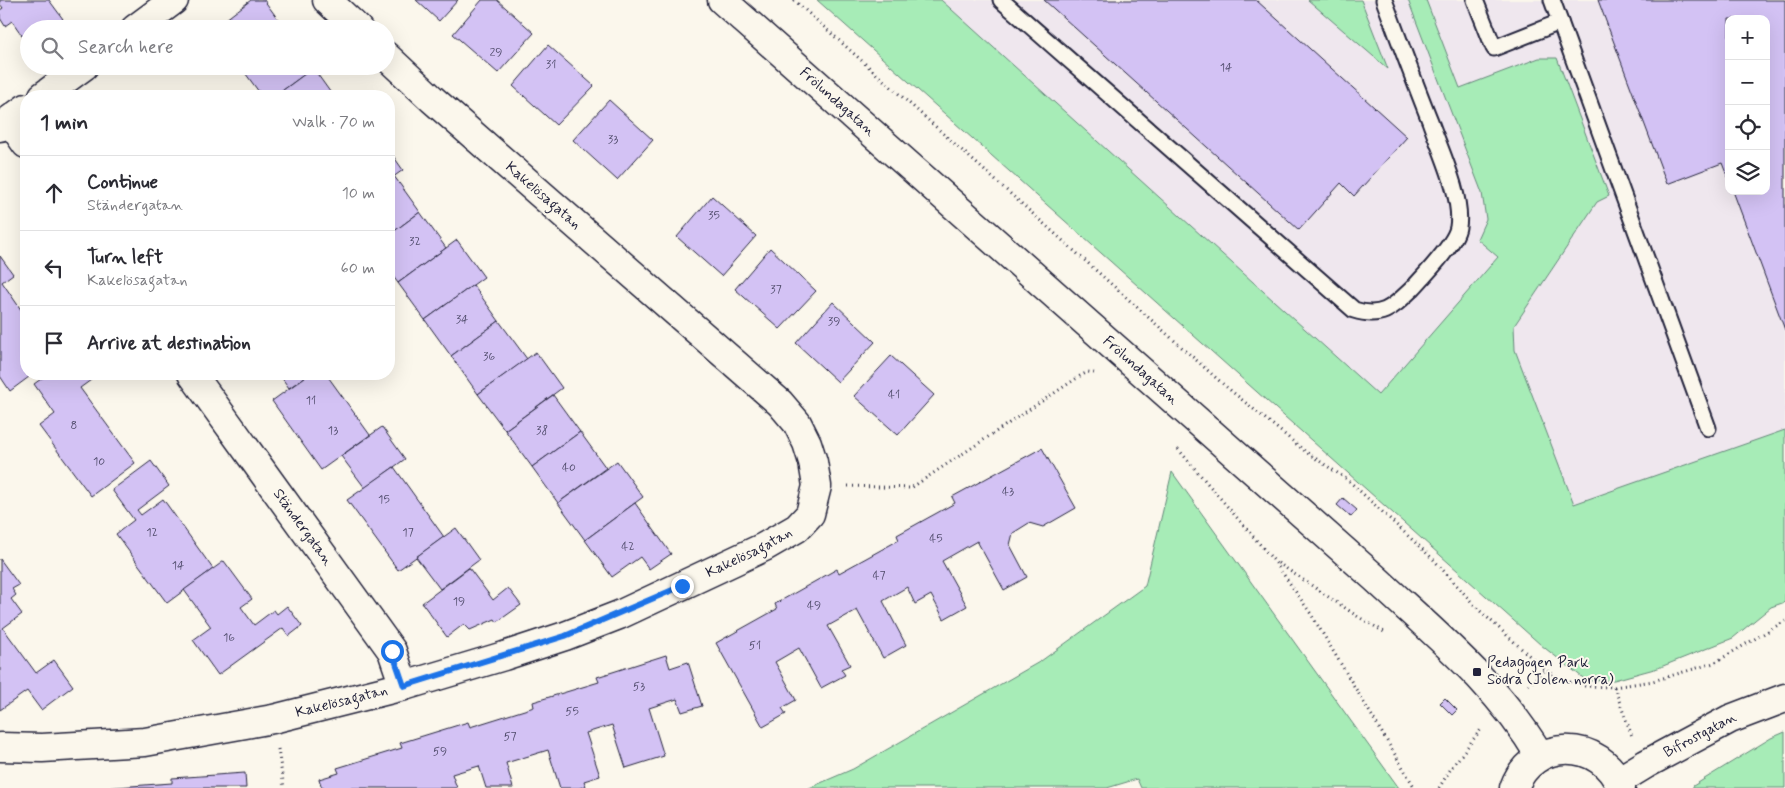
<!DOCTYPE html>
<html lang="en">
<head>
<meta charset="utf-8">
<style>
	body { margin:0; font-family:Mynerve,sans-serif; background:#f7f7f7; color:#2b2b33 }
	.controls { position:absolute; right:15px; top:15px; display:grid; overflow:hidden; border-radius:10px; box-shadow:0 5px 20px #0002 }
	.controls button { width:45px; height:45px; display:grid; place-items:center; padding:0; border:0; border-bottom:1px solid #e1e1e2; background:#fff; color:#2b2b33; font:25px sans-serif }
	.stop { position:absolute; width:15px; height:15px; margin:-11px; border:4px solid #1a73e8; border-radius:50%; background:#fff }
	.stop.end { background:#1a73e8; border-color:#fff; box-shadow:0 1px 5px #0008 }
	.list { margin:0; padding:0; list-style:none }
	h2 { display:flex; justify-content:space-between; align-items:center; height:65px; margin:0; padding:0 20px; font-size:21px }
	h2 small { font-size:16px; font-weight:400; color:#7c7c81 }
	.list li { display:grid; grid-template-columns:32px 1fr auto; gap:15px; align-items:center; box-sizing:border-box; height:75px; padding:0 20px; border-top:1px solid #e1e1e2 }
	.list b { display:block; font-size:19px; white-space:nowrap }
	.list p { margin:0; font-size:16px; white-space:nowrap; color:#7c7c81 }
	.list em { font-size:16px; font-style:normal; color:#7c7c81 }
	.icon { flex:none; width:28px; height:28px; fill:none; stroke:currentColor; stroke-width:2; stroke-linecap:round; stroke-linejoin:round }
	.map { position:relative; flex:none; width:1785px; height:788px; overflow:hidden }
	.search { position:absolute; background:#fff; box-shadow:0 5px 20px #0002; left:20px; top:20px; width:375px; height:55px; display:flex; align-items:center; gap:12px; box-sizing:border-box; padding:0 18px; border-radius:28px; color:#7c7c81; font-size:19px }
	.panel { position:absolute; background:#fff; box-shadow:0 5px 20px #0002; left:20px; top:90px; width:375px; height:290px; border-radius:20px }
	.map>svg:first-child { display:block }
</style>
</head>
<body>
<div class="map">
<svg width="1785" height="788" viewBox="0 0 1785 788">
	<rect width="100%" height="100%" fill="#fbf7ec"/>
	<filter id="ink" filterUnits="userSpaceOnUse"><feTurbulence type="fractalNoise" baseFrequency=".02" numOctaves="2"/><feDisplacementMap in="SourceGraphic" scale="10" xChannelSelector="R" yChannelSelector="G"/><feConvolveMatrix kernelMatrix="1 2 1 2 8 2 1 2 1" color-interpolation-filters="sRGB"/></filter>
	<g filter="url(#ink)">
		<path fill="#efe7ee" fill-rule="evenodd" d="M834 0H1785V445L1522 599ZM1729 19H1766V191H1729Z"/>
		<g fill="#a7ecb7" stroke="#648779">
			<polygon points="817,0 941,0 1378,395 1498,257 1477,239 1486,219 1482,193 1408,0 1426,0 1460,88 1539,58 1557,58 1609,196 1597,202 1514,326 1515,350 1574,504 1785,430 1785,602 1771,607 1733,638 1658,668 1614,680 1587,681 1541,645"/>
			<polygon points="1308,0 1361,0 1388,69"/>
			<polygon points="1172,472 1399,788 1141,788 1137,779 1107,788 809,788 853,769 1041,661 1145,586"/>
			<polygon points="1785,732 1785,788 1693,788 1693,786 1771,738"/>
		</g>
		<g fill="#d3c2f4" stroke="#22223b">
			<polygon points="0,0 49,0 63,19 49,29 29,29 28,44 12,21 5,26 0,18 0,10 3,8 0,4"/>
			<polygon points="251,0 264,0 285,29 213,29"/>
			<polygon points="416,0 458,0 439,21"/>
			<polygon points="482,0 497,0 534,33 498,73 453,34"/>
			<polygon points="1044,0 1256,0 1407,137 1354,196 1341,183 1299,230"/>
			<polygon points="1598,0 1785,0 1785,330 1733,191 1766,191 1766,19 1729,19 1729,181 1722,163 1667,184"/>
			<polygon points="297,24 301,29 291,29"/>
			<polygon points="548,45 594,86 556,125 513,86"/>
			<polygon points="240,66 316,66 275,96 262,96"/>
			<polygon points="313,68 333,96 275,96"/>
			<polygon points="609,100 653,140 617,180 573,140"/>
			<polygon points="389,150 403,170 389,180"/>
			<polygon points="394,176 420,212 389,235 389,180"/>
			<polygon points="712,196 756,236 721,276 677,237"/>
			<polygon points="420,212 446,248 398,283 389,271 389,235"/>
			<polygon points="457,240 484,277 425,320 398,283"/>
			<polygon points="770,248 816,291 780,329 735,289"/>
			<polygon points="0,256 13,274 2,282 26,317 26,374 33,374 10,391 0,376"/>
			<polygon points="473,285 499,321 451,356 425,320"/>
			<polygon points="833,302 875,342 838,382 796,343"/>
			<polygon points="499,321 527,359 478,394 451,356"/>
			<polygon points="536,352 562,388 505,430 478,394"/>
			<polygon points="891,356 934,395 898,435 854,396"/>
			<polygon points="48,374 86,374 91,380 80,388 135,463 91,496 39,426 55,414 34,384"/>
			<polygon points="279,374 309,374 289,388"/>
			<polygon points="309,374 326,374 370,435 321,470 272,401"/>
			<polygon points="553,395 580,432 532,467 505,430"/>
			<polygon points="382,427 405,459 365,488 341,456"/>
			<polygon points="580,432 606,468 558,503 532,467"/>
			<polygon points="1042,448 1076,508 1043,527 1029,523 1013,533 1010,545 1027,577 1004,590 977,541 942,561 967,606 944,619 931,595 915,604 907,587 883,601 906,645 883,658 857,610 828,626 850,665 841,669 845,675 821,688 799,648 775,662 796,700 782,708 786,714 763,727 716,643 777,609 775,604 837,569 839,573 899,540 897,535 955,503 952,497"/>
			<polygon points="151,461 169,486 137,510 141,515 163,499 213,569 167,603 116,534 134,520 112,490"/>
			<polygon points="617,461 643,497 585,540 558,503"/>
			<polygon points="394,467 444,537 398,570 347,500"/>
			<polygon points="1343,498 1357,510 1351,517 1337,505"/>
			<polygon points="635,503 671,554 649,569 640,557 612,577 585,540"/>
			<polygon points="456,528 479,560 440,589 416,557"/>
			<polygon points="0,559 19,585 12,589 16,595 11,599 22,614 3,628 36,673 54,660 73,686 41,710 27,691 0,710"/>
			<polygon points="224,561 252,599 241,607 254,625 274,610 277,614 287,606 302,626 289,636 283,628 218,675 193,640 211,627 184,590"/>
			<polygon points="469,568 493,600 508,588 521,605 497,622 495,619 470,630 464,624 447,637 422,603"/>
			<polygon points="666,655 670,668 688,662 702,706 682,712 677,699 649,708 664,756 626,768 612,725 586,733 600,776 584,781 586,786 579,788 560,788 548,750 506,763 513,788 486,788 479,766 452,774 457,788 322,788 319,779 339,773 337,768 402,748 400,743 468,722 470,727 534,707 533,702 599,682 597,677"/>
			<polygon points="1445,698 1457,710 1452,715 1440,703"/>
			<polygon points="245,773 246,788 103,788 172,783 172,778"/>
		</g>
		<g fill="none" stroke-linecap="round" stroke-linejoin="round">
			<defs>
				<g id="lane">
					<path d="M1001 0 1354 310C1383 319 1393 307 1413 288 1424 276 1456 243 1458 227 1463 197 1440 150 1430 121 1414 81 1399 40 1384 0"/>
					<polyline points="1475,0 1494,48 1560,22"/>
					<polyline points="1552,0 1708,428"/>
				</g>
				<g id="street">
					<polyline points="327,0 358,29"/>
					<polyline points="135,29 174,0"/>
					<polyline points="43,96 84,66"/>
					<polyline points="10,121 26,144"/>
					<polyline points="0,127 26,108"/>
					<path id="s1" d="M192 374 392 651 404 686"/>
					<path id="s2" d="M0 747 42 748 145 742 273 719 404 686 504 656 565 636 619 615 764 547 797 528 810 514 817 486 813 462 807 443 797 423 780 403 432 99 386 56"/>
				</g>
				<g id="secondary">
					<path id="s3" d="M722 0 1376 579C1436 635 1498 685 1540 756"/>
					<path id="s4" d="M1618 781 1646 764 1730 719 1785 698"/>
					<path d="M1514 788C1532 737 1602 737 1621 788"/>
				</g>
			</defs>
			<use href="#lane" stroke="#22223b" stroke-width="19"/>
			<use href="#street" stroke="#22223b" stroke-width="31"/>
			<use href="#secondary" stroke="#22223b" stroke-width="31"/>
			<g stroke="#22223b" stroke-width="3" stroke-dasharray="1 4" stroke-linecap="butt">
				<polyline points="794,0 1224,385 1306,452 1348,480 1434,560 1478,609 1545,670 1563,680 1584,686 1614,687 1653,681 1714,663 1785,621"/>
				<polyline points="1178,449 1275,562 1311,614 1415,788"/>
				<polyline points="848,486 911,488 1080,376 1088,372 1094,373"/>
				<polyline points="1278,563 1357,616 1386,633"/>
				<polyline points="1528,685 1545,670"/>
				<polyline points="1614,687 1632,736"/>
				<polyline points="278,749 284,788"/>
				<polyline points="1439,788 1452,767 1482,728"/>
			</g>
			<use href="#lane" stroke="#fbf7ec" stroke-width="15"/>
			<use href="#street" stroke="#fbf7ec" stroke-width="28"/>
			<use href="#secondary" stroke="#fbf7ec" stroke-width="28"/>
		</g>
	</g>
	<g fill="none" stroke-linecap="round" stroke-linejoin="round" filter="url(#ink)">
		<polyline stroke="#1a73e8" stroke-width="6" points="392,651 404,686 565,636 682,586"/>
	</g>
	<rect fill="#22223b" stroke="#fbf7ec" stroke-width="2" x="1472" y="667" width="10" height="10" rx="2.5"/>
	<g text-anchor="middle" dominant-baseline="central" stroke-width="4" stroke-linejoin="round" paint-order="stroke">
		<g font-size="12" fill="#4e4a69">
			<text x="496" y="53">29</text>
			<text x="551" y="65">31</text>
			<text x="1226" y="68">14</text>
			<text x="613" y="140">33</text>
			<text x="714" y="216">35</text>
			<text x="415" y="242">32</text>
			<text x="776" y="290">37</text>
			<text x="462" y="320">34</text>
			<text x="834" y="322">39</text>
			<text x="489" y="357">36</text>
			<text x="894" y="395">41</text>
			<text x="311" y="401">11</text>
			<text x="74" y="426">8</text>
			<text x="333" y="431">13</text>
			<text x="542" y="431">38</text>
			<text x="99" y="462">10</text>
			<text x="569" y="468">40</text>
			<text x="1008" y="492">43</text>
			<text x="384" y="500">15</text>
			<text x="152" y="533">12</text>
			<text x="408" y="533">17</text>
			<text x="936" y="539">45</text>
			<text x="628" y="547">42</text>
			<text x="178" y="566">14</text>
			<text x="879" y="576">47</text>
			<text x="459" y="602">19</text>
			<text x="814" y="606">49</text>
			<text x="229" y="638">16</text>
			<text x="755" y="646">51</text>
			<text x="639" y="687">53</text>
			<text x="572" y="712">55</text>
			<text x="510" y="737">57</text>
			<text x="440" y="752">59</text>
		</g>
		<g font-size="15" fill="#22223b" stroke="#fbf7ec">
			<text stroke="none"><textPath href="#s3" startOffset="154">Frölundagatan</textPath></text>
			<text transform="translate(543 196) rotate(41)">Kakelösagatan</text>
			<text stroke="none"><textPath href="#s3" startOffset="559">Frölundagatan</textPath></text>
			<text stroke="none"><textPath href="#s1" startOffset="189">Ständergatan</textPath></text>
			<text stroke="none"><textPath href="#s2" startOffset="781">Kakelösagatan</textPath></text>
			<text stroke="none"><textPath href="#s2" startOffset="346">Kakelösagatan</textPath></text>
			<text stroke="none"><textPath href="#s4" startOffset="94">Bifrostgatan</textPath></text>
		</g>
		<g font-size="15" fill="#22223b" stroke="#fbf7ec" text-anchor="start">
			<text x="1487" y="663">Pedagogen Park<tspan x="1487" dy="17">Södra (Jolen norra)</tspan></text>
		</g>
	</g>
</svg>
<div class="controls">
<button>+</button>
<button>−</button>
<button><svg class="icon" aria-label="locate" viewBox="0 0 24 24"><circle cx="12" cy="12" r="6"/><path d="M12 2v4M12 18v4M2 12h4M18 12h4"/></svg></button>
<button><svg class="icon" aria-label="layers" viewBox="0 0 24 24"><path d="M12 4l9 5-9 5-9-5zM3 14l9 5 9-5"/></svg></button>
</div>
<div class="stop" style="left:392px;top:651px"></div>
<div class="stop end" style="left:682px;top:586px"></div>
<div class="search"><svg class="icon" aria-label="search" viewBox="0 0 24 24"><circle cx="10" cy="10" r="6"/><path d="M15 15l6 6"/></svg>Search here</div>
<section class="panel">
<h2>1 min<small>Walk · 70 m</small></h2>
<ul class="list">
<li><svg class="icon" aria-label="ahead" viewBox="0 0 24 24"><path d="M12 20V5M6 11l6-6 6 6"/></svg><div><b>Continue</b><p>Ständergatan</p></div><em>10 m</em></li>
<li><svg class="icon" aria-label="left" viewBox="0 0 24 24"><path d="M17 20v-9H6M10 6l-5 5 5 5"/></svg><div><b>Turn left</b><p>Kakelösagatan</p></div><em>60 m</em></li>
<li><svg class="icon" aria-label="arrive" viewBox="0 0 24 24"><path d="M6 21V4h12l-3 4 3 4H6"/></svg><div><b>Arrive at destination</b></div></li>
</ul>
</section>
</div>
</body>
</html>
